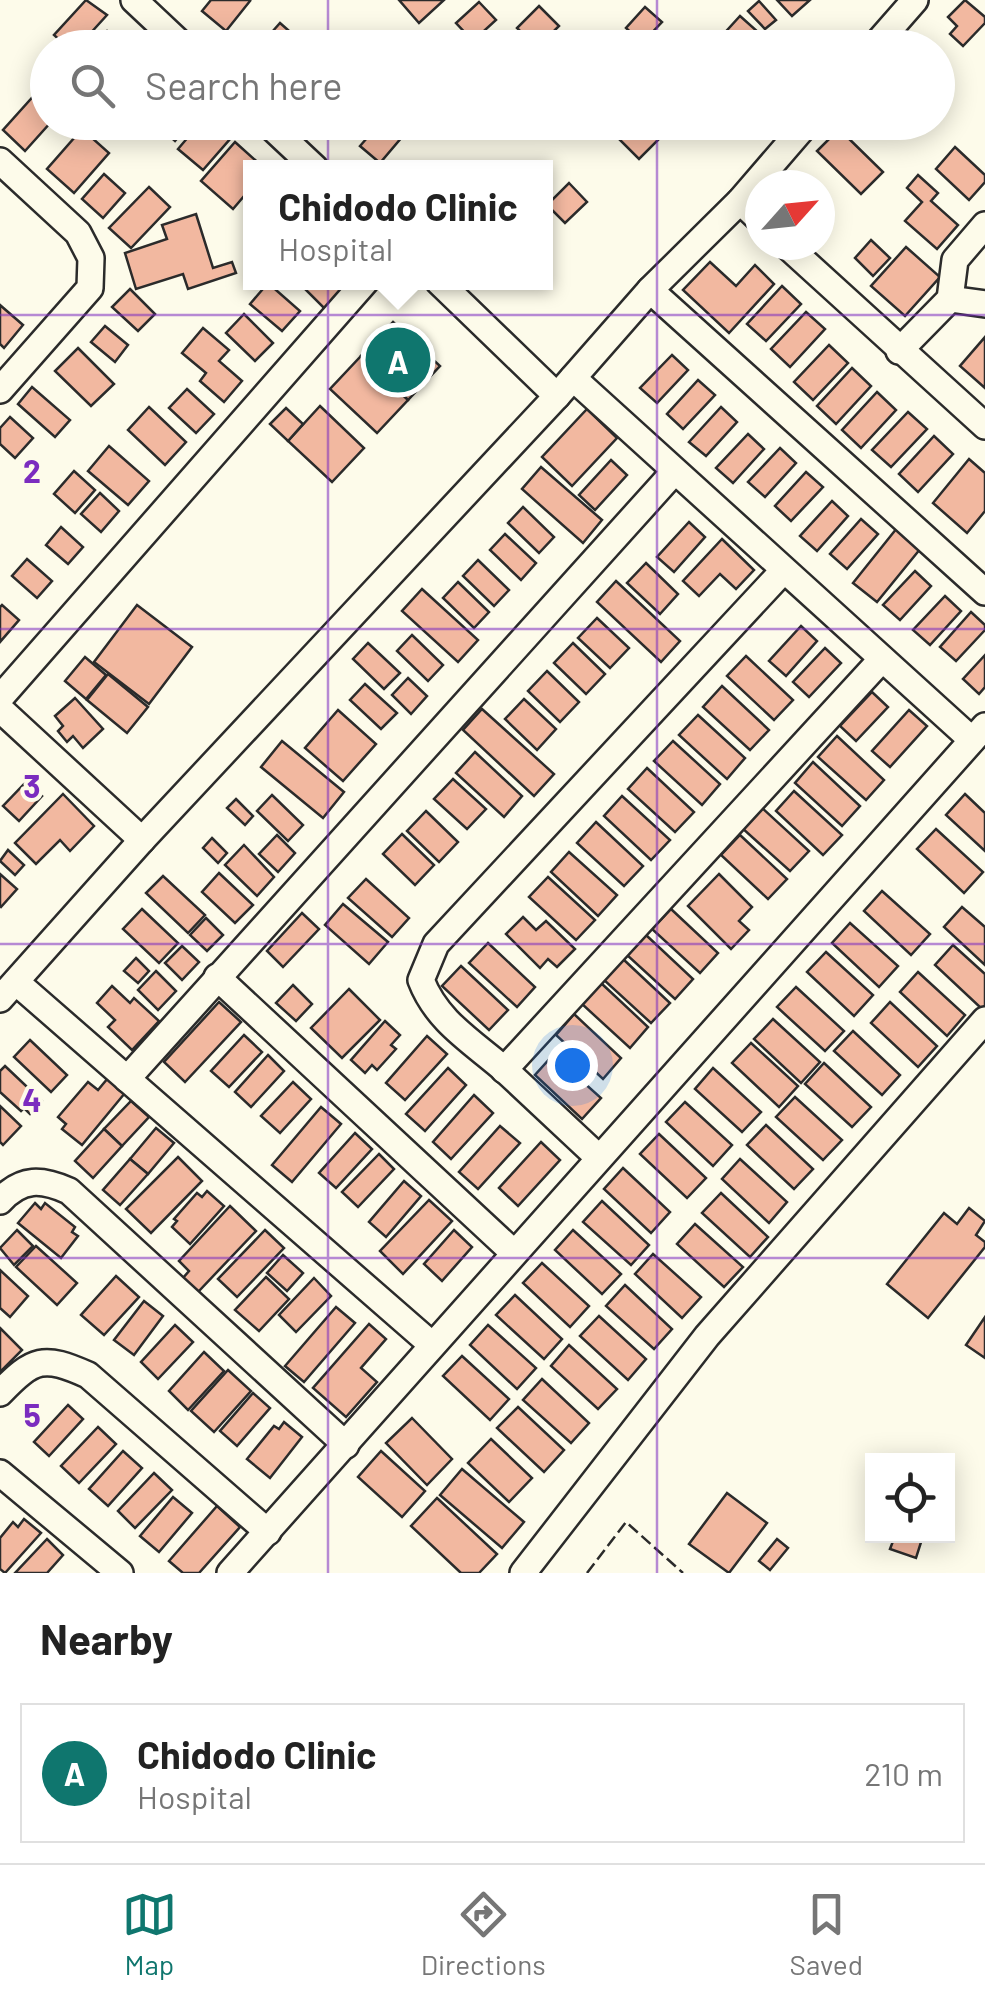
<!DOCTYPE html>
<html lang="en">
<head>
<meta charset="utf-8">
<style>
	body { margin:0; font-family:Barlow,sans-serif; background:#f6f6f6; color:#222 }
	.controls { position:absolute; right:30px; bottom:30px; display:grid; overflow:hidden; border-radius:0px; box-shadow:0 5px 25px #0003 }
	.controls button { width:90px; height:90px; display:grid; place-items:center; padding:0; border:0; border-bottom:2px solid #e0e0e0; background:#fff; color:#222; font:50px sans-serif }
	.compass { position:absolute; left:745px; top:170px; width:90px; height:90px; border-radius:50%; background:#fff; box-shadow:0 5px 25px #0003; rotate:63deg }
	.you { position:absolute; left:572px; top:1065px; width:35px; height:35px; margin:-25px; border:8px solid #fff; border-radius:50%; background:#1a73e8; box-shadow:0 0 0 15px #1a73e833 }
	.badge { display:grid; place-items:center; width:65px; height:65px; border-radius:50%; background:#0f766e; color:#fff; font-size:32px; font-weight:700 }
	.pin { position:absolute; translate:-50% -50%; border:5px solid #fff; box-shadow:0 2px 10px #0006 }
	.popup { position:absolute; left:243px; top:160px; width:310px; height:130px; box-sizing:border-box; display:grid; place-content:center; border-radius:0px; background:#fff; filter:drop-shadow(0 2px 8px #0005); font-size:32px; white-space:nowrap; color:#767676 }
	.popup b { font-size:38px; color:#222 }
	.popup::after { content:''; position:absolute; left:50%; top:100%; margin-left:-20px; border:20px solid transparent; border-top-color:#fff }
	.list { margin:0; padding:0; list-style:none }
	h2 { display:flex; justify-content:space-between; align-items:center; height:130px; margin:0; padding:0 40px; font-size:42px }
	h2 small { font-size:32px; font-weight:400; color:#767676 }
	.list li { display:grid; grid-template-columns:65px 1fr auto; gap:30px; align-items:center; box-sizing:border-box; height:140px; margin:0 20px 20px; padding:0 20px; border:2px solid #e0e0e0; border-radius:0px }
	.list b { display:block; font-size:38px; white-space:nowrap }
	.list p { margin:0; font-size:32px; white-space:nowrap; color:#767676 }
	.list em { font-size:32px; font-style:normal; color:#767676 }
	.icon { flex:none; width:55px; height:55px; fill:none; stroke:currentColor; stroke-width:2; stroke-linecap:round; stroke-linejoin:round }
	.map { position:relative; flex:none; width:985px; height:1573px; overflow:hidden }
	.search { position:absolute; background:#fff; box-shadow:0 5px 25px #0003; left:30px; right:30px; top:30px; height:110px; display:flex; align-items:center; gap:25px; box-sizing:border-box; padding:0 35px; border-radius:55px; color:#767676; font-size:38px }
	.sheet { height:290px; background:#fff }
	nav { display:flex; justify-content:space-around; align-items:center; box-sizing:border-box; height:140px; border-top:2px solid #e0e0e0; background:#fff; font-size:28px; color:#767676 }
	nav a { display:grid; justify-items:center; gap:5px }
	nav .on { color:#0f766e }
	.map>svg:first-child { display:block }
</style>
</head>
<body>
<div class="map">
<svg width="985" height="1573" viewBox="0 0 985 1573">
	<rect width="100%" height="100%" fill="#fdfbea"/>
	<g fill="#f2b8a0" stroke="#2b2b2b" stroke-width="2.5">
		<polygon points="86,0 107,15 77,48 68,48 54,35"/>
		<polygon points="211,0 248,0 250,1 226,31 202,11"/>
		<polygon points="399,0 444,0 419,23"/>
		<polygon points="777,0 810,0 792,16"/>
		<polygon points="965,0 985,17 985,23 963,46 950,34 957,26 948,17"/>
		<polygon points="759,1 776,20 765,29 748,11"/>
		<polygon points="479,2 496,20 473,41 456,23"/>
		<polygon points="539,6 559,26 537,48 517,28"/>
		<polygon points="645,7 662,22 642,43 626,28"/>
		<polygon points="740,16 758,32 744,48 730,48 720,38"/>
		<polygon points="280,23 305,45 303,48 243,48 255,33 264,41"/>
		<polygon points="107,31 124,48 91,48"/>
		<polygon points="38,91 48,100 48,122 51,122 25,151 3,130"/>
		<polygon points="154,122 191,122 175,141"/>
		<polygon points="201,122 211,122 230,139 203,170 178,149"/>
		<polygon points="381,122 386,122 402,137 380,163 360,146"/>
		<polygon points="615,122 649,122 662,136 639,159 616,136 622,130"/>
		<polygon points="82,129 109,153 74,193 47,169"/>
		<polygon points="839,129 883,172 861,194 817,151"/>
		<polygon points="235,142 264,168 250,168 250,189 233,209 201,181"/>
		<polygon points="955,147 985,175 985,182 969,200 936,169"/>
		<polygon points="104,174 125,193 103,218 82,199"/>
		<polygon points="918,175 938,193 931,201 958,225 937,249 905,221 922,202 907,188"/>
		<polygon points="569,183 587,202 565,223 547,205"/>
		<polygon points="149,187 170,207 131,248 109,228"/>
		<polygon points="196,214 213,268 232,262 236,273 188,289 183,274 136,289 125,253 167,239 162,225"/>
		<polygon points="871,240 890,258 873,276 855,258"/>
		<polygon points="906,247 940,277 905,316 871,286"/>
		<polygon points="710,262 736,286 755,265 774,284 729,333 683,290"/>
		<polygon points="298,282 352,282 326,310"/>
		<polygon points="268,283 300,311 282,331 250,304"/>
		<polygon points="782,286 801,304 766,341 747,324"/>
		<polygon points="130,289 155,314 138,331 112,307"/>
		<polygon points="0,305 23,325 4,348 0,344"/>
		<polygon points="806,312 825,329 790,367 771,349"/>
		<polygon points="244,314 273,343 255,361 226,333"/>
		<polygon points="393,322 440,366 408,400 361,356"/>
		<polygon points="105,326 128,345 115,362 91,342"/>
		<polygon points="203,328 229,350 219,361 242,381 224,402 200,381 206,373 182,353"/>
		<polygon points="985,337 985,388 960,366"/>
		<polygon points="829,345 848,363 813,400 794,382"/>
		<polygon points="78,348 114,384 91,406 55,371"/>
		<polygon points="672,355 688,370 657,403 640,388"/>
		<polygon points="361,356 408,400 377,433 330,389"/>
		<polygon points="852,368 871,386 836,424 817,406"/>
		<polygon points="698,380 715,395 683,429 667,414"/>
		<polygon points="32,387 70,420 55,437 18,404"/>
		<polygon points="187,389 214,414 196,433 169,408"/>
		<polygon points="877,392 896,410 861,448 842,430"/>
		<polygon points="320,406 364,448 332,482 288,441"/>
		<polygon points="149,407 186,442 165,465 128,430"/>
		<polygon points="721,407 737,422 706,456 689,442"/>
		<polygon points="286,408 303,424 288,441 270,424"/>
		<polygon points="587,409 617,438 572,486 542,457"/>
		<polygon points="908,412 927,429 891,467 872,450"/>
		<polygon points="10,417 33,438 15,458 0,444 0,428"/>
		<polygon points="748,434 764,449 733,483 716,468"/>
		<polygon points="934,436 953,454 918,492 899,474"/>
		<polygon points="109,446 149,481 128,505 88,471"/>
		<polygon points="780,448 796,463 765,497 748,482"/>
		<polygon points="969,459 985,473 985,511 967,533 933,503"/>
		<polygon points="611,460 627,475 595,510 579,495"/>
		<polygon points="541,467 602,520 583,543 522,489"/>
		<polygon points="74,471 95,490 75,513 54,494"/>
		<polygon points="806,472 823,487 791,521 775,506"/>
		<polygon points="100,493 119,511 101,532 81,514"/>
		<polygon points="832,501 848,516 817,551 800,536"/>
		<polygon points="523,507 554,537 539,553 508,523"/>
		<polygon points="861,519 878,534 847,569 830,554"/>
		<polygon points="689,522 705,537 674,572 657,557"/>
		<polygon points="61,527 83,547 68,564 46,545"/>
		<polygon points="897,528 921,548 877,602 853,583"/>
		<polygon points="505,534 536,563 521,580 490,550"/>
		<polygon points="722,539 754,570 736,589 720,574 699,596 683,581"/>
		<polygon points="27,559 52,581 37,598 12,576"/>
		<polygon points="478,560 509,590 494,606 463,576"/>
		<polygon points="646,563 678,594 660,614 627,583"/>
		<polygon points="915,571 931,586 900,620 883,605"/>
		<polygon points="616,581 680,641 661,662 597,602"/>
		<polygon points="458,582 489,612 474,628 443,598"/>
		<polygon points="422,589 478,640 458,662 402,611"/>
		<polygon points="945,596 961,611 930,645 913,630"/>
		<polygon points="2,605 19,620 0,642 0,607"/>
		<polygon points="137,605 192,647 149,704 94,662"/>
		<polygon points="971,612 985,625 985,630 956,661 940,647"/>
		<polygon points="597,618 629,648 610,668 578,638"/>
		<polygon points="801,626 817,641 786,676 769,661"/>
		<polygon points="412,635 443,665 428,681 397,651"/>
		<polygon points="368,643 400,673 384,689 353,659"/>
		<polygon points="573,643 605,674 586,694 554,663"/>
		<polygon points="825,648 841,663 809,697 793,682"/>
		<polygon points="985,655 985,687 979,694 963,679"/>
		<polygon points="746,656 793,700 774,720 727,676"/>
		<polygon points="85,657 106,675 86,699 65,681"/>
		<polygon points="547,671 579,702 560,722 528,691"/>
		<polygon points="108,674 148,707 127,733 87,700"/>
		<polygon points="408,678 427,696 411,714 392,695"/>
		<polygon points="365,684 397,713 381,729 350,700"/>
		<polygon points="722,686 769,730 750,750 703,707"/>
		<polygon points="872,692 888,707 856,741 840,726"/>
		<polygon points="75,698 103,729 83,748 73,736 67,742 58,731 63,726 55,716"/>
		<polygon points="524,699 556,729 537,750 505,719"/>
		<polygon points="482,709 554,774 534,796 463,730"/>
		<polygon points="338,710 376,744 343,781 305,748"/>
		<polygon points="909,710 927,726 890,767 872,751"/>
		<polygon points="698,715 745,758 727,779 679,735"/>
		<polygon points="837,736 884,780 866,800 818,757"/>
		<polygon points="282,741 344,792 323,818 261,767"/>
		<polygon points="673,741 720,784 702,805 654,761"/>
		<polygon points="475,752 522,796 504,817 456,773"/>
		<polygon points="813,762 860,806 842,826 795,783"/>
		<polygon points="647,768 694,812 675,832 628,789"/>
		<polygon points="453,779 486,809 467,829 434,799"/>
		<polygon points="26,782 42,796 19,821 3,806"/>
		<polygon points="794,791 842,835 823,855 776,811"/>
		<polygon points="63,794 94,826 70,851 60,840 36,864 15,843"/>
		<polygon points="965,794 985,813 985,851 946,815"/>
		<polygon points="272,795 303,825 288,841 257,811"/>
		<polygon points="622,796 670,840 651,860 604,816"/>
		<polygon points="236,799 253,816 245,825 227,808"/>
		<polygon points="761,807 809,851 790,871 742,828"/>
		<polygon points="426,811 458,842 439,862 407,831"/>
		<polygon points="596,822 643,866 624,886 577,843"/>
		<polygon points="936,829 983,872 964,893 917,849"/>
		<polygon points="402,834 434,865 415,885 383,854"/>
		<polygon points="277,835 295,853 278,872 259,854"/>
		<polygon points="740,835 787,879 768,899 721,855"/>
		<polygon points="212,838 227,853 218,863 203,848"/>
		<polygon points="244,845 274,877 257,896 225,865"/>
		<polygon points="8,850 24,865 15,875 0,861"/>
		<polygon points="569,852 617,895 598,916 551,872"/>
		<polygon points="219,873 253,905 235,923 202,892"/>
		<polygon points="0,874 17,889 1,907 0,906"/>
		<polygon points="719,874 752,907 739,921 749,930 731,949 688,906"/>
		<polygon points="163,876 205,915 188,933 146,893"/>
		<polygon points="548,877 595,920 576,940 529,897"/>
		<polygon points="366,879 409,918 392,937 348,898"/>
		<polygon points="882,891 930,934 911,955 864,911"/>
		<polygon points="343,904 388,942 369,964 325,925"/>
		<polygon points="962,907 985,927 985,965 944,927"/>
		<polygon points="142,909 178,943 159,963 123,929"/>
		<polygon points="671,909 718,953 700,973 652,929"/>
		<polygon points="302,913 319,929 283,967 267,951"/>
		<polygon points="523,917 536,930 546,921 575,949 557,967 548,959 540,968 506,934"/>
		<polygon points="206,918 223,935 207,951 190,935"/>
		<polygon points="850,923 898,966 879,987 832,943"/>
		<polygon points="646,935 693,979 675,999 627,955"/>
		<polygon points="488,943 535,987 517,1007 469,963"/>
		<polygon points="953,945 985,974 985,1006 982,1009 935,965"/>
		<polygon points="182,946 199,962 182,980 165,963"/>
		<polygon points="826,952 873,995 854,1016 807,972"/>
		<polygon points="136,958 149,971 138,983 124,971"/>
		<polygon points="623,959 670,1003 651,1023 604,980"/>
		<polygon points="461,966 508,1010 489,1030 442,986"/>
		<polygon points="156,971 176,991 158,1010 138,990"/>
		<polygon points="918,972 965,1015 947,1036 900,992"/>
		<polygon points="601,983 648,1027 630,1048 582,1004"/>
		<polygon points="293,985 312,1004 296,1021 276,1003"/>
		<polygon points="112,986 130,1003 134,998 159,1021 132,1050 108,1027 115,1020 97,1003"/>
		<polygon points="796,987 844,1031 825,1051 777,1007"/>
		<polygon points="349,989 380,1020 342,1058 311,1028"/>
		<polygon points="219,1002 241,1022 185,1082 164,1062"/>
		<polygon points="890,1002 937,1046 918,1067 871,1023"/>
		<polygon points="574,1014 621,1058 603,1079 556,1035"/>
		<polygon points="773,1019 820,1062 801,1083 754,1039"/>
		<polygon points="385,1021 400,1035 391,1045 396,1049 377,1070 372,1065 365,1073 351,1060"/>
		<polygon points="853,1031 900,1075 882,1095 834,1051"/>
		<polygon points="244,1035 262,1052 229,1087 211,1071"/>
		<polygon points="427,1036 447,1054 405,1100 386,1083"/>
		<polygon points="30,1040 67,1075 51,1092 14,1057"/>
		<polygon points="751,1043 798,1086 779,1107 732,1063"/>
		<polygon points="268,1055 284,1071 251,1107 235,1092"/>
		<polygon points="553,1055 601,1098 582,1119 535,1075"/>
		<polygon points="824,1063 871,1107 852,1127 805,1084"/>
		<polygon points="5,1066 42,1101 30,1114 24,1108 21,1111 0,1092 0,1071"/>
		<polygon points="448,1068 466,1085 425,1131 406,1114"/>
		<polygon points="713,1068 761,1112 742,1132 695,1089"/>
		<polygon points="108,1078 125,1093 82,1145 62,1129 66,1124 58,1117 88,1082 98,1090"/>
		<polygon points="293,1082 311,1099 280,1133 261,1116"/>
		<polygon points="474,1095 493,1113 451,1159 433,1142"/>
		<polygon points="795,1097 842,1140 823,1160 776,1117"/>
		<polygon points="131,1101 149,1117 122,1146 104,1129"/>
		<polygon points="685,1102 732,1145 713,1166 666,1122"/>
		<polygon points="0,1106 21,1126 3,1145 0,1142"/>
		<polygon points="321,1107 341,1124 292,1182 272,1165"/>
		<polygon points="766,1125 813,1169 794,1189 747,1145"/>
		<polygon points="500,1126 520,1143 478,1189 459,1172"/>
		<polygon points="156,1128 174,1143 148,1174 130,1159"/>
		<polygon points="104,1129 122,1146 93,1178 75,1161"/>
		<polygon points="355,1133 372,1149 336,1188 319,1173"/>
		<polygon points="659,1134 706,1178 687,1198 640,1154"/>
		<polygon points="541,1142 560,1160 518,1206 499,1188"/>
		<polygon points="379,1154 394,1169 358,1207 342,1192"/>
		<polygon points="178,1157 202,1181 151,1233 126,1209"/>
		<polygon points="130,1159 148,1174 120,1205 103,1190"/>
		<polygon points="740,1159 787,1202 769,1223 722,1179"/>
		<polygon points="623,1168 670,1212 651,1233 604,1189"/>
		<polygon points="404,1181 421,1196 386,1237 369,1222"/>
		<polygon points="207,1191 224,1206 190,1244 172,1227 177,1221 174,1219 197,1193 202,1197"/>
		<polygon points="721,1193 768,1237 750,1257 702,1213"/>
		<polygon points="429,1200 452,1221 403,1274 380,1251"/>
		<polygon points="602,1201 649,1245 631,1265 583,1222"/>
		<polygon points="35,1203 41,1209 45,1203 75,1227 72,1232 78,1236 61,1258 18,1223"/>
		<polygon points="230,1206 256,1231 198,1292 183,1278 189,1271 179,1261"/>
		<polygon points="969,1208 985,1221 976,1235 985,1242 985,1247 928,1318 887,1284 944,1213 957,1224"/>
		<polygon points="695,1224 743,1267 724,1287 677,1244"/>
		<polygon points="17,1230 33,1246 14,1265 0,1248"/>
		<polygon points="265,1230 284,1248 237,1297 218,1279"/>
		<polygon points="454,1230 472,1247 442,1281 424,1264"/>
		<polygon points="573,1230 621,1274 602,1294 555,1250"/>
		<polygon points="36,1246 77,1283 57,1305 16,1267"/>
		<polygon points="653,1254 701,1297 682,1318 635,1274"/>
		<polygon points="283,1255 303,1273 287,1291 267,1273"/>
		<polygon points="542,1263 589,1306 570,1327 523,1283"/>
		<polygon points="0,1270 28,1296 10,1317 0,1308"/>
		<polygon points="116,1276 139,1297 104,1335 81,1315"/>
		<polygon points="266,1277 289,1299 259,1331 235,1310"/>
		<polygon points="314,1278 331,1296 296,1332 279,1315"/>
		<polygon points="625,1285 672,1329 654,1349 606,1306"/>
		<polygon points="515,1295 562,1339 544,1359 496,1315"/>
		<polygon points="144,1301 163,1316 134,1355 114,1340"/>
		<polygon points="336,1307 355,1323 304,1382 285,1366"/>
		<polygon points="599,1316 646,1359 628,1380 580,1336"/>
		<polygon points="985,1317 985,1358 966,1345"/>
		<polygon points="369,1324 386,1339 361,1368 377,1382 346,1417 313,1388"/>
		<polygon points="175,1325 193,1342 158,1379 141,1362"/>
		<polygon points="488,1325 536,1368 517,1389 470,1345"/>
		<polygon points="0,1328 22,1350 0,1372"/>
		<polygon points="569,1345 617,1389 598,1409 551,1366"/>
		<polygon points="204,1352 224,1371 188,1410 169,1391"/>
		<polygon points="462,1356 509,1399 490,1420 443,1376"/>
		<polygon points="228,1370 251,1391 214,1432 191,1411"/>
		<polygon points="542,1379 589,1423 571,1443 523,1400"/>
		<polygon points="253,1393 270,1408 237,1446 220,1431"/>
		<polygon points="68,1405 83,1419 49,1456 34,1442"/>
		<polygon points="518,1407 564,1450 544,1472 497,1428"/>
		<polygon points="412,1418 452,1459 427,1485 386,1443"/>
		<polygon points="284,1422 302,1437 270,1478 247,1459 274,1426 279,1429"/>
		<polygon points="98,1427 116,1444 79,1483 61,1466"/>
		<polygon points="491,1439 532,1478 509,1502 468,1463"/>
		<polygon points="123,1451 142,1468 108,1506 89,1489"/>
		<polygon points="381,1451 425,1491 402,1517 358,1477"/>
		<polygon points="462,1469 524,1522 502,1548 440,1495"/>
		<polygon points="154,1473 172,1490 135,1528 118,1511"/>
		<polygon points="727,1493 767,1523 729,1573 689,1544"/>
		<polygon points="173,1497 192,1513 159,1552 140,1536"/>
		<polygon points="437,1498 497,1554 479,1573 461,1573 411,1526"/>
		<polygon points="217,1506 240,1527 199,1573 183,1573 169,1561"/>
		<polygon points="24,1519 41,1533 5,1573 0,1569 0,1538 13,1522 18,1527"/>
		<polygon points="895,1536 923,1536 916,1558 890,1549"/>
		<polygon points="47,1539 63,1555 47,1573 15,1573"/>
		<polygon points="777,1539 788,1548 770,1570 759,1561"/>
	</g>
	<g fill="none" stroke-linecap="round" stroke-linejoin="round">
		<defs>
			<g id="minor">
				<polyline points="134,0 185,48"/>
				<polyline points="873,48 915,0"/>
				<polyline points="266,122 315,168"/>
				<polyline points="0,161 78,233 91,258 90,288 0,390"/>
				<polyline points="740,201 760,220"/>
				<polyline points="786,245 985,426"/>
				<polyline points="439,282 557,396"/>
				<polyline points="650,290 985,592"/>
				<polyline points="950,299 985,304"/>
				<polyline points="899,351 950,299 955,260 985,225"/>
				<polyline points="573,378 972,740"/>
				<polyline points="0,698 365,282"/>
				<polyline points="0,709 142,840"/>
				<polyline points="217,977 514,1253"/>
				<polyline points="16,982 431,1344"/>
				<polyline points="0,999 142,840 557,396 650,290 740,201 808,122"/>
				<polyline points="504,1070 882,659"/>
				<polyline points="127,1079 674,472"/>
				<path d="M599 1158C568 1129 537 1100 506 1071 473 1042 437 1022 421 980L436 944 783 571"/>
				<path d="M0 1201C22 1177 42 1179 69 1191L346 1445"/>
				<path d="M0 1393C34 1358 43 1355 88 1375L268 1532"/>
				<polyline points="0,1473 120,1573"/>
				<polyline points="230,1573 985,726"/>
				<polyline points="523,1573 707,1336 985,1020"/>
			</g>
		</defs>
		<use href="#minor" stroke="#2b2b2b" stroke-width="30"/>
		<use href="#minor" stroke="#fdfbea" stroke-width="25"/>
		<polyline stroke="#2b2b2b" stroke-width="2.5" stroke-dasharray="12 5" stroke-linecap="butt" points="587,1573 626,1522 683,1573"/>
	</g>
	<path fill="none" stroke="#7b2cbf" stroke-width="2.5" stroke-opacity="0.55" d="M328 0V48M657 0V48M328 122V1573M657 122V1573M0 315H985M0 629H985M0 944H985M0 1258H985"/>
	<g font-size="32" text-anchor="middle" font-weight="bold" fill="#7b2cbf" stroke="#fdfbea" stroke-width="8" stroke-linejoin="round" paint-order="stroke">
		<text x="32" y="483">2</text>
		<text x="32" y="798">3</text>
		<text x="32" y="1112">4</text>
		<text x="32" y="1427">5</text>
	</g>
</svg>
<div class="controls">
<button><svg class="icon" aria-label="locate" viewBox="0 0 24 24"><circle cx="12" cy="12" r="6"/><path d="M12 2v4M12 18v4M2 12h4M18 12h4"/></svg></button>
</div>
<svg class="compass" viewBox="-18 -18 36 36"><path d="M0-13l5 13h-10z" fill="#e53935"/><path d="M0 13l5-13h-10z" fill="#767676"/></svg>
<div class="you"></div>
<div class="pin badge" style="left:398px;top:360px">A</div>
<div class="popup"><b>Chidodo Clinic</b>Hospital</div>
<div class="search"><svg class="icon" aria-label="search" viewBox="0 0 24 24"><circle cx="10" cy="10" r="6"/><path d="M15 15l6 6"/></svg>Search here</div>
</div>
<section class="sheet">
<h2>Nearby<small></small></h2>
<ul class="list">
<li><span class="badge">A</span><div><b>Chidodo Clinic</b><p>Hospital</p></div><em>210 m</em></li>
</ul>
</section>
<nav>
<a class="on"><svg class="icon" aria-label="map" viewBox="0 0 24 24"><path d="M3 6l6-2 6 2 6-2v14l-6 2-6-2-6 2zM9 4v14M15 6v14"/></svg>Map</a>
<a><svg class="icon" aria-label="directions" viewBox="0 0 24 24"><path d="M12 3l9 9-9 9-9-9zM9 14v-3h6M13 9l2 2-2 2"/></svg>Directions</a>
<a><svg class="icon" aria-label="saved" viewBox="0 0 24 24"><path d="M7 4h10v16l-5-4-5 4z"/></svg>Saved</a>
</nav>
</body>
</html>
